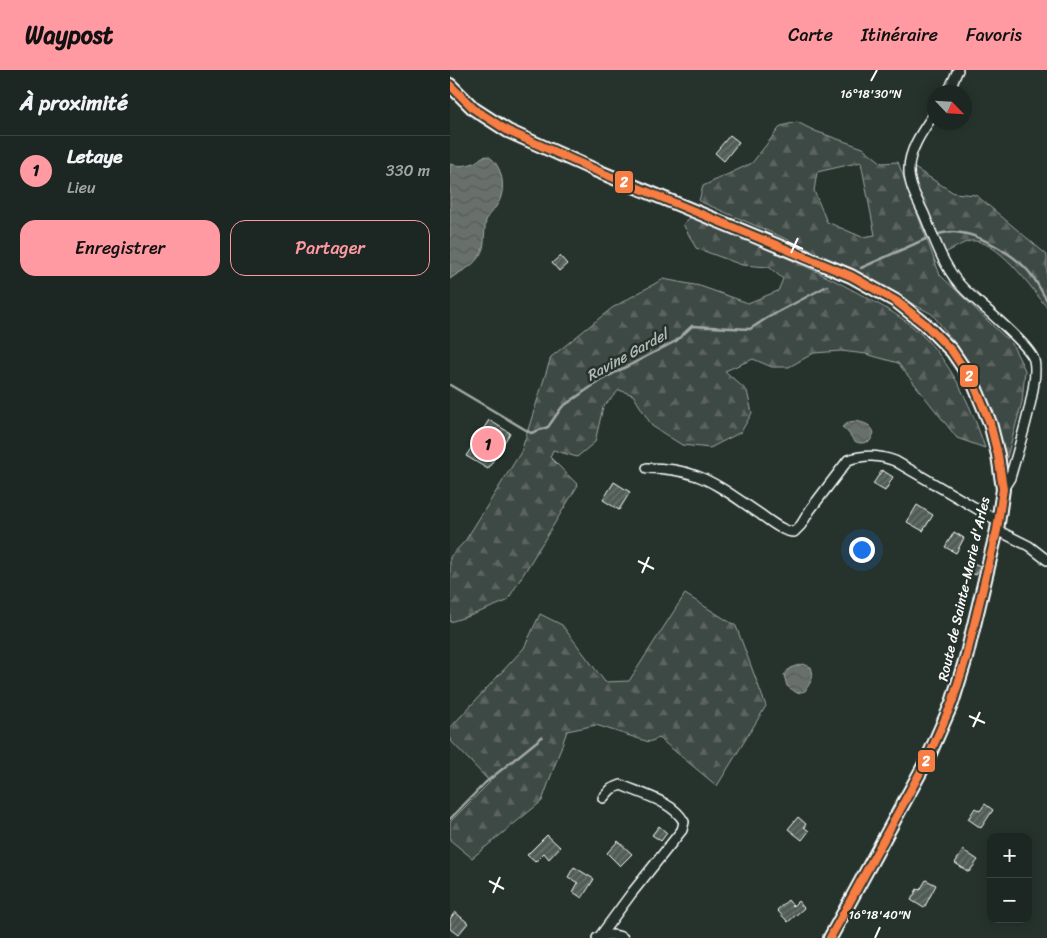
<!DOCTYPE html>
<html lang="fr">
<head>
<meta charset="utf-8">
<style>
	body { margin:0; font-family:Sriracha,sans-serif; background:#252e2a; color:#f1f3f6 }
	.controls { position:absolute; right:15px; bottom:15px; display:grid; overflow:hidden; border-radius:10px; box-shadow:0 2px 12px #0003 }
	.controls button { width:45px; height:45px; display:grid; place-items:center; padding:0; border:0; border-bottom:1px solid #3a4340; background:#1c2622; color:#f1f3f6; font:25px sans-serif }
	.compass { position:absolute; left:477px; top:15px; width:45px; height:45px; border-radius:50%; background:#1c2622; box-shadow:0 2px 12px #0003; rotate:115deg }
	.you { position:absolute; left:411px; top:479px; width:18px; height:18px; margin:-12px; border:4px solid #fff; border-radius:50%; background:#1a73e8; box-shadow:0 0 0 8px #1a73e833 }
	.badge { display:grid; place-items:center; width:32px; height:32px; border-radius:50%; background:#ff9aa2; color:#111; font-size:16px; font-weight:700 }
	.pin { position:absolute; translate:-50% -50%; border:2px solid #fff; box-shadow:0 1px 5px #0006 }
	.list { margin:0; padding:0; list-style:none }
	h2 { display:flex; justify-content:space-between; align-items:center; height:65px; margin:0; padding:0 20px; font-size:21px }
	h2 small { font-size:16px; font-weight:400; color:#a0a5a5 }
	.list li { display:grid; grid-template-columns:32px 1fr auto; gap:15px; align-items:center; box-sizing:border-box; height:70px; padding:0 20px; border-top:1px solid #3a4340 }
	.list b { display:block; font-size:19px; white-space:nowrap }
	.list p { margin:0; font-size:16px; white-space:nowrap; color:#a0a5a5 }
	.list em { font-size:16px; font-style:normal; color:#a0a5a5 }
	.actions { display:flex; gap:10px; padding:15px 20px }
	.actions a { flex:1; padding:11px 0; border:1px solid #ff9aa2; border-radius:15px; text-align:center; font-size:18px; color:#ff9aa2 }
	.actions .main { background:#ff9aa2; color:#111 }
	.map { position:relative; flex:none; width:597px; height:868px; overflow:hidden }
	header { display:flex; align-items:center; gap:30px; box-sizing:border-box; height:70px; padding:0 25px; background:#ff9aa2; color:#111 }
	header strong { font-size:24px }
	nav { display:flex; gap:28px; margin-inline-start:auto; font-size:18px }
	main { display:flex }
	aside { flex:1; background:#1c2622 }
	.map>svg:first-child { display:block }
</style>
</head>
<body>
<header>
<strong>Waypost</strong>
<nav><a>Carte</a><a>Itinéraire</a><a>Favoris</a></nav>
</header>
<main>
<aside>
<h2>À proximité<small></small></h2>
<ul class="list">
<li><span class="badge">1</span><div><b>Letaye</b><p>Lieu</p></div><em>330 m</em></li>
</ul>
<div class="actions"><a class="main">Enregistrer</a><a>Partager</a></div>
</aside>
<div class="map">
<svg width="597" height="868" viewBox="0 0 597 868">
	<defs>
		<pattern id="forest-firs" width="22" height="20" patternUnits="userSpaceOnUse" patternTransform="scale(1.25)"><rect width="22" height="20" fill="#3e4944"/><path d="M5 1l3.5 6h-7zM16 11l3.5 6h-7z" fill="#5b6460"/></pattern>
		<pattern id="water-waves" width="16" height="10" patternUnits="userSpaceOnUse" patternTransform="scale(1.25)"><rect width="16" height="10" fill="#67706c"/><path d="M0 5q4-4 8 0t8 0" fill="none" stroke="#575a59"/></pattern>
		<pattern id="building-hatch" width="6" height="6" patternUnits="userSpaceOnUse" patternTransform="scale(1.25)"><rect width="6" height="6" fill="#515c57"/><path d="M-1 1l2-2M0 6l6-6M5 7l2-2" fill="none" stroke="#6b7470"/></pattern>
	</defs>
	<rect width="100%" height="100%" fill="#26332d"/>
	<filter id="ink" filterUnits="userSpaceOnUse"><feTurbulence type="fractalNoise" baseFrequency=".02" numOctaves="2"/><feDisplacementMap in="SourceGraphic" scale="10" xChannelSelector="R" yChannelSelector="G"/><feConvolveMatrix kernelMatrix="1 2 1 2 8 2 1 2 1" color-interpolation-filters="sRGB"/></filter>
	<g filter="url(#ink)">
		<g fill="url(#forest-firs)" stroke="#9ea4a2" fill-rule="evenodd">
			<path d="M347 52 365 61 413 78 432 93 448 92 490 205 562 274 575 300 572 332 556 391 548 359 535 322 505 273 482 244 350 175 249 131 253 116 302 93 331 56ZM411 92 425 165 412 167 377 152 364 121 367 102Z"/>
			<path d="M463 97 504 123 526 125 597 185V238C583 219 546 167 520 171 512 173 503 179 495 183L465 115 462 103Z"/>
			<path d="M241 147C298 171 356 194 410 224 434 237 457 249 476 269 505 300 522 338 535 378L507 368 448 293 416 284 391 281 364 283 339 297H322L303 289 275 301 297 321 302 343 291 362 260 378 232 375 202 356 183 325 169 320 153 337 145 372 127 387 103 380 100 387 128 415 57 531 22 545 0 552V487L15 471 71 382 101 287 162 238 213 209 250 216 298 233 328 221 333 209 319 197 292 195 246 178 233 154Z"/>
			<polygon points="235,524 286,556 316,636 267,716 209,668 199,672 146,655 117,661 92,731 22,788 0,770 0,752 40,712 0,670 0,658 74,578 90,544 112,555 155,612 179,611"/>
		</g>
		<g fill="url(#water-waves)" stroke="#a4a9a7">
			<path d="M38 86C53 95 57 121 47 135 44 141 37 144 36 151 33 164 37 177 28 188 20 199 10 201 0 209V94C12 97 23 96 32 87Z"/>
			<path d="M406 351C414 353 421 354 424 363L420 371C401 378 404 365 392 357L399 352Z"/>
			<path d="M352 594 361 597C365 608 361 611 355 621L347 623 337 616 334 605 340 598Z"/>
		</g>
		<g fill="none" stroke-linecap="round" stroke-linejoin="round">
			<g stroke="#a4a9a7" stroke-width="2.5">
				<path d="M485 165C490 164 495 162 500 162 527 161 568 186 583 207 588 214 592 223 597 230"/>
				<polyline points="411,198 480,167"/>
				<polyline points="0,315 81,363 98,357 112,337 151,310 226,271 242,256 300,259 317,248 377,216"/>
				<polyline points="0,749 35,713 92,667"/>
			</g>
		</g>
		<g fill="url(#building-hatch)" stroke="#fff">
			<polygon points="280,65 289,72 274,91 265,83"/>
			<polygon points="110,186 117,194 109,201 102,193"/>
			<polygon points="39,350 60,363 38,399 16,386"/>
			<polygon points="432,400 443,407 435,421 423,414"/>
			<polygon points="164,412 180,422 169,440 153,430"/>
			<polygon points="467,435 483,445 473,461 457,452"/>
			<polygon points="504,462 514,468 506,483 495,477"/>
			<polygon points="521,492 530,496 526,505 517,501"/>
			<polygon points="535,734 543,740 531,758 518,749 525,738 530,741"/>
			<polygon points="348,747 356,754 354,757 359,761 352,770 338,759"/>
			<polygon points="209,756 217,763 211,771 202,765"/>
			<polygon points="97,765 110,777 99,789 94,783 85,792 77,785"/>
			<polygon points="168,771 182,784 170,796 157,783"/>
			<polygon points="513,780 528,790 519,802 505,793"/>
			<polygon points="124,797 144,809 132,828 123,822 128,813 118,807"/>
			<polygon points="476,810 486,815 474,838 461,830 467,819 470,820"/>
			<polygon points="338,830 343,836 348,831 354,838 338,852 327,840"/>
			<polygon points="5,842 18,853 8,865 0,859 0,849"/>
		</g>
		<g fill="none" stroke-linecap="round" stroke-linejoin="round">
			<defs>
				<g id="minor">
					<polyline points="498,22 508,0"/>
					<path d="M484 44C473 60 458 81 459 101 459 116 468 131 474 144 485 170 494 200 515 220 529 234 579 274 584 290 590 313 567 383 560 408L553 419"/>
					<path d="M197 398C213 398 231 400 247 406 269 414 290 431 310 444 320 451 333 462 344 462L351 455 360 440 398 390C415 384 429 385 445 391L548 451"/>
					<polyline points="547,460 579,476 597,490"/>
					<path d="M150 866 181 824 232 760 234 752C224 732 192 724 171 715L161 719 153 728"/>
					<path d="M147 868C154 864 166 864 173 868"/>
				</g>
				<polyline id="secondary" points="0,15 24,39 58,61 145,100 401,206 446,231 475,254 502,281 523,312 540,353 548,385 553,419 547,460 516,588 502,633 477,690 380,868"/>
			</defs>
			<use href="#minor" stroke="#fff" stroke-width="12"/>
			<use href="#secondary" stroke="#fff" stroke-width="16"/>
			<use href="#minor" stroke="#26332d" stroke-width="9"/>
			<use href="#secondary" stroke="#26332d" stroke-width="12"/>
			<defs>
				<polyline id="bus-1" points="0,15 24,39 58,61 145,100 401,206 446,231 475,254 502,281 523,312 540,353 548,385 553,419 547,460 516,588 502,633 477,690 380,868"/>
			</defs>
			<use href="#bus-1" stroke="#26332d" stroke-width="11"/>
			<use href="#bus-1" stroke="#f77d43" stroke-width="8"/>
		</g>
	</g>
	<path fill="none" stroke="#fff" stroke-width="2" d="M421 11 427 0M337 172 353 179M341 183 348 168M188 491 204 499M192 503 199 487M519 646 535 653M523 657 530 642M39 811 54 819M43 823 50 807M425 868 430 857"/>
	<g text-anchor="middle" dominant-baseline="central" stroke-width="5" stroke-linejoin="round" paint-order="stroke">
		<g font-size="14" fill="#fff" stroke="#26332d">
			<text transform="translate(514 519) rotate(-77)">Route de Sainte-Marie d'Arles</text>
		</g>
		<g font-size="15" font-style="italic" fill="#b3b8b6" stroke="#26332d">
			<text transform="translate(177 285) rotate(-29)">Ravine Gardel</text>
		</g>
	</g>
	<g font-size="12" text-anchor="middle" fill="#fff" stroke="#26332d" stroke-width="5" stroke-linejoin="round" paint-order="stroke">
		<text x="421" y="28">16°18'30"N</text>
		<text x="430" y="849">16°18'40"N</text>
	</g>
	<g stroke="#26332d" stroke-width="2">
		<rect x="164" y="100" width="20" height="24" rx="5" fill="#f77d43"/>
		<rect x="509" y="294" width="20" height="24" rx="5" fill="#f77d43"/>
		<rect x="467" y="679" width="19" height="24" rx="5" fill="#f77d43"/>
	</g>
	<g font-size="14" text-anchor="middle" font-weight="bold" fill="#fff">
		<text x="174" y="117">2</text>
		<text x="519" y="311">2</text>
		<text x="476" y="696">2</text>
	</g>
</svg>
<div class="controls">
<button>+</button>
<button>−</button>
</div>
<svg class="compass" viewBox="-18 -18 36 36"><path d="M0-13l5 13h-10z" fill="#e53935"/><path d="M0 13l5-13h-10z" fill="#a0a5a5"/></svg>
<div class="you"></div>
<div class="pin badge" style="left:38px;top:374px">1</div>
</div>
</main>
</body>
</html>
